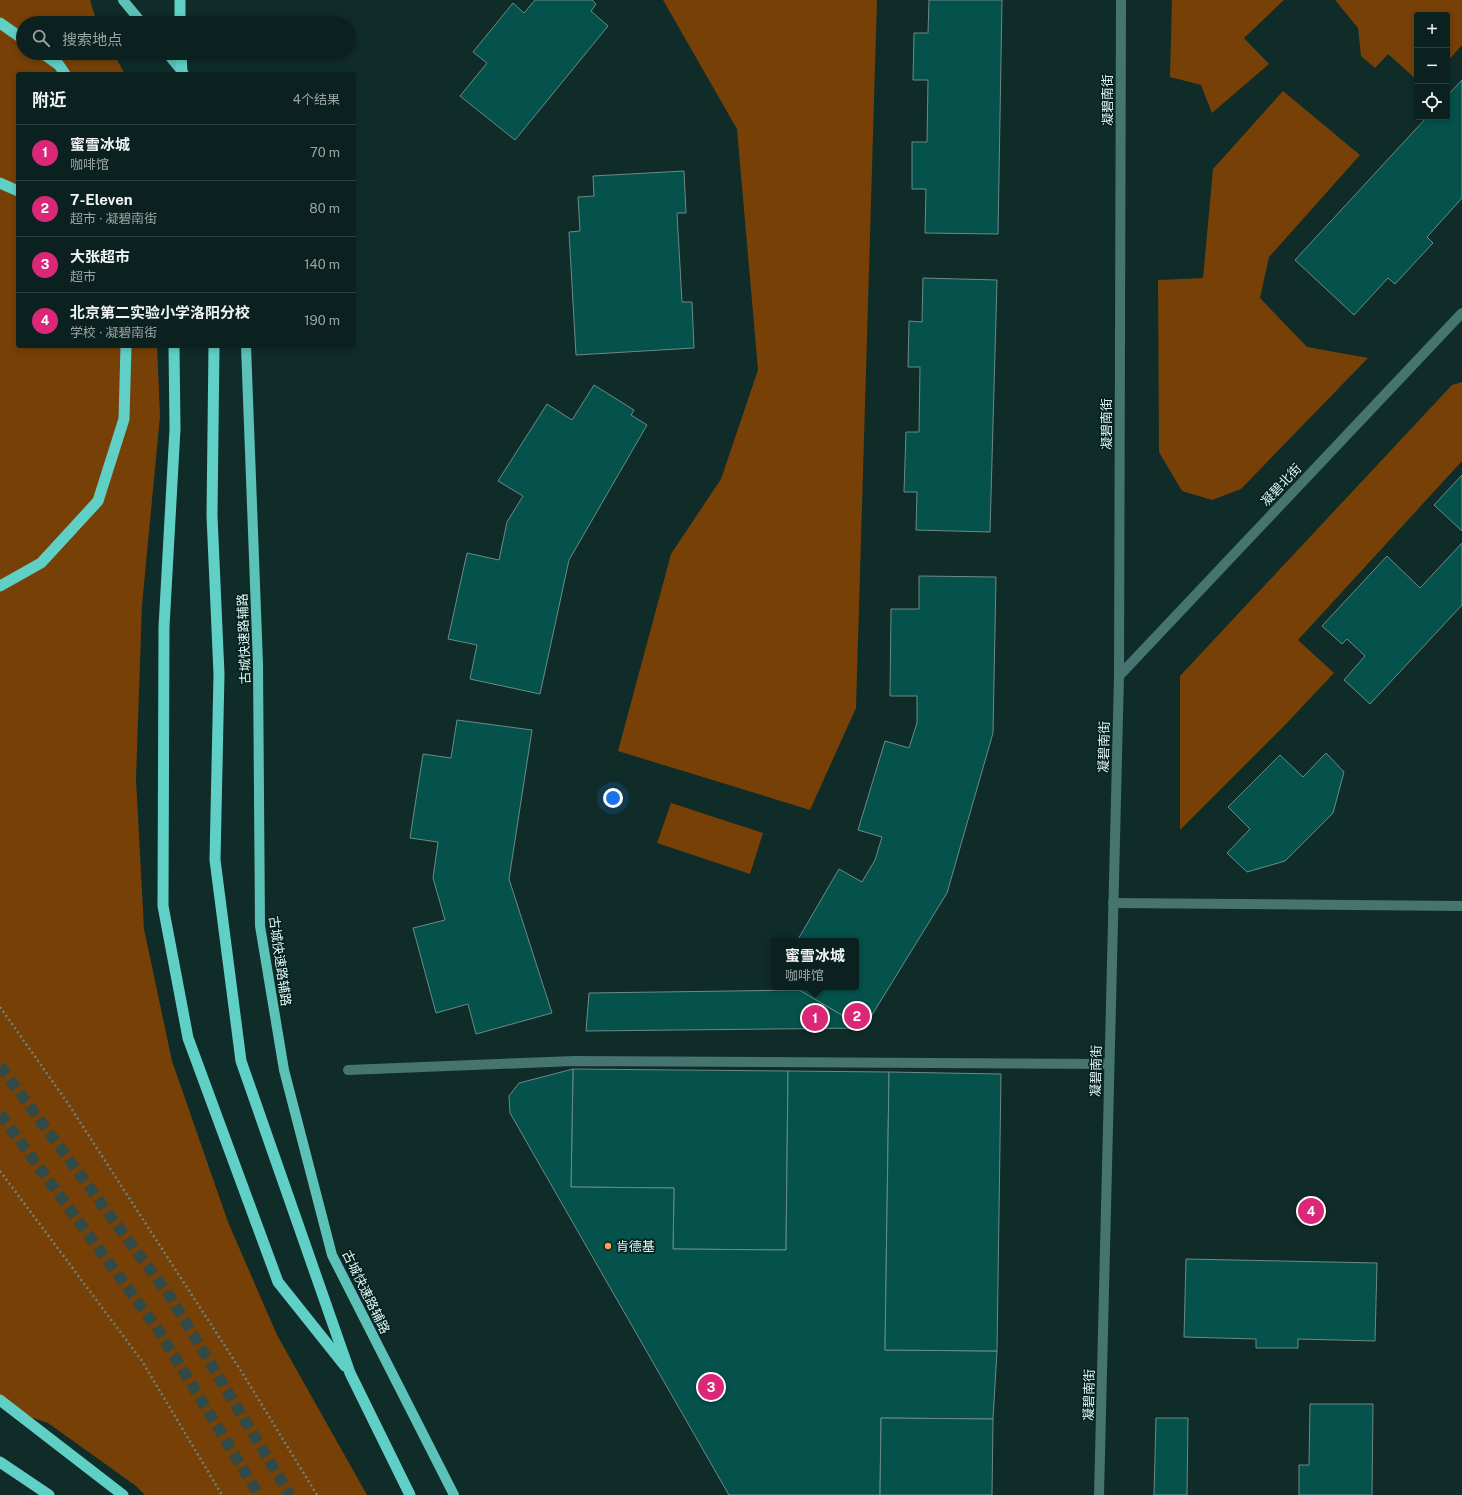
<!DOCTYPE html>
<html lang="zh">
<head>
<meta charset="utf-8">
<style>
	body { margin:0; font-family:"Public Sans","Noto Sans SC",sans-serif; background:#192e2c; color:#f1f3f6 }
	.controls { position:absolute; right:12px; top:12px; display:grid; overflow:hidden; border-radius:4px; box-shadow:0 2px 6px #0003 }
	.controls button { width:36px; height:36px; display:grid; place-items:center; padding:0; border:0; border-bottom:1px solid #2b3e3d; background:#0b211f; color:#f1f3f6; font:20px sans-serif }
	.you { position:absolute; left:613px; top:798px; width:14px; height:14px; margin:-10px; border:3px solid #fff; border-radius:50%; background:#1a73e8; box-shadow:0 0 0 6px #1a73e833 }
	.badge { display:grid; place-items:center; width:26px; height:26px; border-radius:50%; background:#db2777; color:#fff; font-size:13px; font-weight:700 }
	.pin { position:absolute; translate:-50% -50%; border:2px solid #fff; box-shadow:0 1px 4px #0006 }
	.popup { position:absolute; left:771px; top:938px; width:88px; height:52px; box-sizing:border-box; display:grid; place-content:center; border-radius:4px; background:#0b211f; filter:drop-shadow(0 1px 3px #0005); font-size:13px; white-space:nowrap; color:#9aa3a4 }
	.popup b { font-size:15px; color:#f1f3f6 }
	.popup::after { content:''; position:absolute; left:50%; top:100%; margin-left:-8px; border:8px solid transparent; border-top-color:#0b211f }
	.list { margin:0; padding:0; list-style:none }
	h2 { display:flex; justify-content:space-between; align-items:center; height:52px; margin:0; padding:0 16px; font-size:17px }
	h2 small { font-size:13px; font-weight:400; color:#9aa3a4 }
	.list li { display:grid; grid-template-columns:26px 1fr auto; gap:12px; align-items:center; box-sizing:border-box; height:56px; padding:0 16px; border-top:1px solid #2b3e3d }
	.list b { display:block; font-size:15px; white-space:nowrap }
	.list p { margin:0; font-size:13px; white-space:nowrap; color:#9aa3a4 }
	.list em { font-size:13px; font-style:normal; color:#9aa3a4 }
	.icon { flex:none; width:22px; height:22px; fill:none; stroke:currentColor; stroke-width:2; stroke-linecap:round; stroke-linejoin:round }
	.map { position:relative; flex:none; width:1462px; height:1495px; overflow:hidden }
	.search { position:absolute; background:#0b211f; box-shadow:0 2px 6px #0003; left:16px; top:16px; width:340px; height:44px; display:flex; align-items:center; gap:10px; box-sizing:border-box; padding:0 14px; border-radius:22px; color:#9aa3a4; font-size:15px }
	.panel { position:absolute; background:#0b211f; box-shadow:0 2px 6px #0003; left:16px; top:72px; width:340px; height:276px; border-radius:4px }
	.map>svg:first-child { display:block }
</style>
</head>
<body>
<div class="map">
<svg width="1462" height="1495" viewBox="0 0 1462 1495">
	<rect width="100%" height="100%" fill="#0f2c29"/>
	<g fill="#764007">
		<polygon points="0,0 90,0 97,23 23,23 23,53 113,53 125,74 18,74 18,346 157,346 160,416 142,605 136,779 144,929 172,1061 228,1222 277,1335 367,1495 145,1495 136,1486 48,1423 0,1407"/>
		<polygon points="663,0 877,0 856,708 810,810 618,751 671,554 721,479 758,370 737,129"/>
		<polygon points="1172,0 1284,0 1244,38 1269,64 1212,113 1201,85 1170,77"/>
		<polygon points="1335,0 1462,0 1462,45 1447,62 1447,15 1417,15 1417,80 1388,54 1375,68 1361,56 1358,28"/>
		<polygon points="1283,91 1360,155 1269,257 1260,298 1307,347 1368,358 1241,489 1212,500 1182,491 1159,452 1158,280 1203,278 1213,169"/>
		<polygon points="1462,382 1462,461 1298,640 1334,673 1285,725 1180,830 1180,676 1452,385"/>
		<polygon points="671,803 763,833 750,874 657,843"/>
	</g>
	<g fill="#05524d" stroke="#6b8a86">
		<polygon points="535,0 592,0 596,4 591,11 608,26 515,140 460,96 487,63 473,52 513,3 524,13"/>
		<polygon points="929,0 1002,0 998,234 925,233 926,189 912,189 912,142 927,142 928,80 913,80 914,33 928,33"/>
		<polygon points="1462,80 1462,198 1427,237 1433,243 1395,284 1388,278 1354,315 1295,260 1427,117 1447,117 1447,96"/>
		<polygon points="684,171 686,213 677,213 682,302 692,302 694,348 576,355 569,232 580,231 578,197 594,196 593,176"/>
		<polygon points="923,278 997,280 990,532 916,530 917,492 904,492 906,432 919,432 920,367 908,367 909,321 922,322"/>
		<polygon points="594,385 634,410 631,415 647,425 569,560 540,694 470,679 477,645 448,639 467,553 499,560 507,522 523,496 498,481 547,404 572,420"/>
		<polygon points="1462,475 1462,531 1434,505"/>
		<polygon points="1462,543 1462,605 1370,704 1344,680 1365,656 1347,639 1342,644 1322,626 1387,556 1420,588"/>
		<polygon points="919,576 996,577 993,733 947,893 864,1028 799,990 801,987 856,987 856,941 797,941 839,869 862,882 875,860 882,837 858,830 885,741 909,748 917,723 917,696 890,696 891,609 919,609"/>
		<polygon points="457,720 532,730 509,879 552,1013 476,1034 468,1004 436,1013 413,928 445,920 433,878 438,842 410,838 423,754 451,758"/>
		<polygon points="1326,753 1344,772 1333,813 1285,861 1247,872 1227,853 1250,829 1228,807 1280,755 1303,777"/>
		<polygon points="799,990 864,1028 586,1031 589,993"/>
		<polygon points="573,1069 788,1071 786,1250 673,1249 674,1188 571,1187"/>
		<polygon points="573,1069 571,1187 674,1188 673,1249 786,1250 788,1071 889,1072 885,1350 997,1351 993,1419 881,1418 880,1495 729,1495 510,1113 509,1096 519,1083"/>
		<polygon points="889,1072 1001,1074 997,1351 885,1350"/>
		<polygon points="1186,1259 1377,1263 1375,1341 1298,1339 1298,1348 1256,1348 1256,1339 1184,1337"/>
		<polygon points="1310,1404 1373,1404 1372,1495 1299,1495 1299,1465 1309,1465"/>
		<polygon points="881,1418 993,1419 992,1495 880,1495"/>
		<polygon points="1156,1418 1188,1418 1187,1495 1154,1495"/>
	</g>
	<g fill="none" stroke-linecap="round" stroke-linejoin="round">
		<g stroke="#2f4a47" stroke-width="11" stroke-dasharray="11 5.5" stroke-linecap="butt">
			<polyline points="0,1066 171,1298 290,1495"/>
			<polyline points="0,1114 159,1331 259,1495"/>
		</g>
		<g stroke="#6c8481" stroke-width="2.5" stroke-dasharray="2 3" stroke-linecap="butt">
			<polyline points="0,1007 67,1102 243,1374 317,1495"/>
			<polyline points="0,1171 142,1361 222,1495"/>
		</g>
		<g stroke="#46746f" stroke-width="10">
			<polyline points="1119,676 1462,313"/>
			<polyline points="1113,903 1462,906"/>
			<polyline points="348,1070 574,1061 1109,1064"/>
			<polyline points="1099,1495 1119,676 1121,0"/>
		</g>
		<g stroke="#5cc1b7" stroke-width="10">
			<polyline points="123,0 142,23"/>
			<polyline points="167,53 184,74"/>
			<polyline points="246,346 258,664 260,926 284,1070 332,1255 454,1495"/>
		</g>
		<g stroke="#60d0c6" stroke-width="11">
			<polyline points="180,0 180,23"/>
			<polyline points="0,23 23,39"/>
			<polyline points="42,53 59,65 65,74"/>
			<polyline points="181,53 182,74"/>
			<polyline points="0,183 18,191"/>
			<polyline points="174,346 175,429 164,627 163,906 188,1038 278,1282 345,1366"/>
			<polyline points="214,346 212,516 219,674 215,860 241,1061 350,1373 410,1495"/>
			<polyline points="0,586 41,563 98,501 124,419 126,346"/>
			<polyline points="0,1400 123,1495"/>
			<polyline points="0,1462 49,1495"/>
		</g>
	</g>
	<circle fill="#fa9f4f" stroke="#042320" stroke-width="1.5" cx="608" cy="1246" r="4"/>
	<g text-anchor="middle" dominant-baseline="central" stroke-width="3.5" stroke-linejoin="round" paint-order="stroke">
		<g font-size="13" fill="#e3f4f2" stroke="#042320">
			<text transform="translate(1107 100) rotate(-90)">凝碧南街</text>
			<text transform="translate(1106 424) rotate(-90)">凝碧南街</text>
			<text transform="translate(1281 485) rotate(-47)">凝碧北街</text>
			<text transform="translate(244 639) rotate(-92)">古城快速路辅路</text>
			<text transform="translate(1104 747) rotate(-89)">凝碧南街</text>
			<text transform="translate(280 961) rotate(82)">古城快速路辅路</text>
			<text transform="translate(1096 1071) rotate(-89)">凝碧南街</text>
			<text transform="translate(366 1292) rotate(64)">古城快速路辅路</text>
			<text transform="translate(1089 1395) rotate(-89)">凝碧南街</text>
		</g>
		<g font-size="13" fill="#e3f4f2" stroke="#042320" text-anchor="start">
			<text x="616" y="1246">肯德基</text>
		</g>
	</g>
</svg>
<div class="controls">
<button>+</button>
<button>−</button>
<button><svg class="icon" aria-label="locate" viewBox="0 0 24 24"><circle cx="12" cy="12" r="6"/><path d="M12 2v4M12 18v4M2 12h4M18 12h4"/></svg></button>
</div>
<div class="you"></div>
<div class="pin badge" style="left:815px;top:1018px">1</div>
<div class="popup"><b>蜜雪冰城</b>咖啡馆</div>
<div class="pin badge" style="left:857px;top:1016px">2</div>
<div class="pin badge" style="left:711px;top:1387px">3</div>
<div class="pin badge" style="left:1311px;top:1211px">4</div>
<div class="search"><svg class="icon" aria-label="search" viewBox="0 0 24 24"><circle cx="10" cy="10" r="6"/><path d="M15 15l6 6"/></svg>搜索地点</div>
<section class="panel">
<h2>附近<small>4个结果</small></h2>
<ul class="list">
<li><span class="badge">1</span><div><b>蜜雪冰城</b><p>咖啡馆</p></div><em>70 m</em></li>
<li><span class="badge">2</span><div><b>7-Eleven</b><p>超市 · 凝碧南街</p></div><em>80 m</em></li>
<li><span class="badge">3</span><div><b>大张超市</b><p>超市</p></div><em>140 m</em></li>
<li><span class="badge">4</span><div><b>北京第二实验小学洛阳分校</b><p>学校 · 凝碧南街</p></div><em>190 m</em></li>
</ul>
</section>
</div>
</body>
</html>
